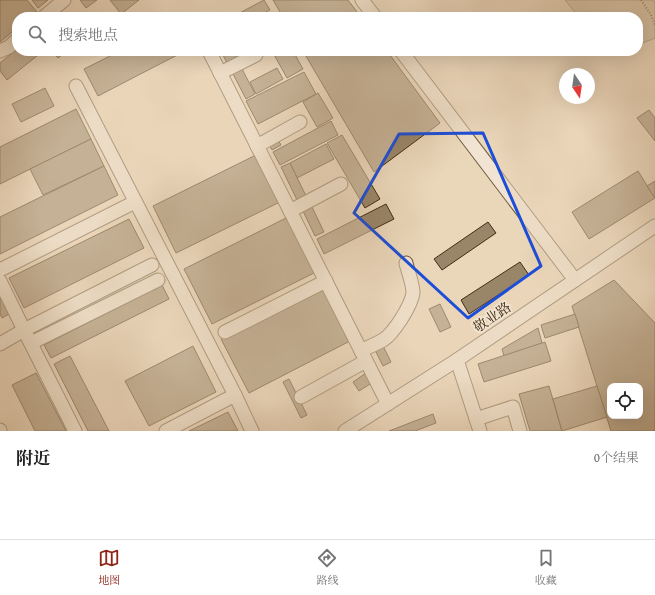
<!DOCTYPE html>
<html lang="zh">
<head>
<meta charset="utf-8">
<style>
	body { margin:0; font-family:"Gentium Book Plus","Noto Serif SC",serif; background:#f2f2f2; color:#222 }
	.controls { position:absolute; right:12px; bottom:12px; display:grid; overflow:hidden; border-radius:8px; box-shadow:0 4px 16px #0002 }
	.controls button { width:36px; height:36px; display:grid; place-items:center; padding:0; border:0; border-bottom:1px solid #e0e0e0; background:#fff; color:#222; font:20px sans-serif }
	.compass { position:absolute; left:559px; top:68px; width:36px; height:36px; border-radius:50%; background:#fff; box-shadow:0 4px 16px #0002; rotate:167deg }
	.list { margin:0; padding:0; list-style:none }
	h2 { display:flex; justify-content:space-between; align-items:center; height:52px; margin:0; padding:0 16px; font-size:17px }
	h2 small { font-size:13px; font-weight:400; color:#767676 }
	.icon { flex:none; width:22px; height:22px; fill:none; stroke:currentColor; stroke-width:2; stroke-linecap:round; stroke-linejoin:round }
	.map { position:relative; flex:none; width:655px; height:431px; overflow:hidden }
	.search { position:absolute; background:#fff; box-shadow:0 4px 16px #0002; left:12px; right:12px; top:12px; height:44px; display:flex; align-items:center; gap:10px; box-sizing:border-box; padding:0 14px; border-radius:16px; color:#767676; font-size:15px }
	.sheet { height:108px; background:#fff }
	nav { display:flex; justify-content:space-around; align-items:center; box-sizing:border-box; height:56px; border-top:1px solid #e0e0e0; background:#fff; font-size:11px; color:#767676 }
	nav a { display:grid; justify-items:center; gap:2px }
	nav .on { color:#8f2418 }
	.map>svg:first-child { display:block }
</style>
</head>
<body>
<div class="map">
<svg width="655" height="431" viewBox="0 0 655 431">
	<rect width="100%" height="100%" fill="#ead6b9"/>
	<filter id="stains"><feTurbulence type="fractalNoise" baseFrequency=".005" numOctaves="4"/><feColorMatrix values="0 0 0 0 .2 0 0 0 0 .09 0 0 0 0 .02 0 0 0 .5 -.17"/></filter>
	<radialGradient id="worn" r=".72"><stop offset=".6" stop-color="#630" stop-opacity="0"/><stop offset="1" stop-color="#630" stop-opacity=".3"/></radialGradient>
	<polygon fill="#cdb99c" stroke="#877356" points="565,0 653,0 655,2 655,38 638,45 638,17 579,17"/>
	<g fill="#998568" stroke="#412d11" fill-rule="evenodd">
		<polygon points="0,0 27,0 37,12 31,17 17,17 17,28 0,42"/>
		<polygon points="32,0 48,0 38,8"/>
		<polygon points="80,0 97,0 86,8"/>
		<polygon points="110,0 139,0 121,14"/>
		<polygon points="264,0 270,10 256,17 232,17"/>
		<polygon points="273,0 348,0 361,17 283,17"/>
		<polygon points="17,49 17,51 43,51 7,80 0,71 0,63"/>
		<polygon points="52,51 67,51 58,58"/>
		<polygon points="120,51 185,51 98,96 84,69"/>
		<polygon points="221,51 233,51 236,58 227,63"/>
		<polygon points="272,51 293,51 303,69 287,78"/>
		<polygon points="303,51 387,51 440,123 374,172"/>
		<polygon points="241,67 255,94 246,99 232,72"/>
		<polygon points="277,68 283,79 256,94 250,82"/>
		<polygon points="304,72 316,94 258,124 246,101"/>
		<polygon points="45,88 54,106 21,122 12,104"/>
		<polygon points="318,93 333,118 317,127 303,102"/>
		<polygon points="76,109 91,139 0,184 0,147"/>
		<polygon points="649,110 655,118 655,141 637,118"/>
		<polygon points="331,121 338,135 280,165 273,152"/>
		<polygon points="342,135 380,199 365,208 327,143"/>
		<polygon points="277,138 281,145 272,150 268,142"/>
		<polygon points="91,139 104,166 43,195 30,169"/>
		<polygon points="326,144 334,159 297,178 290,163"/>
		<polygon points="256,155 280,202 176,253 153,206"/>
		<polygon points="290,163 307,198 298,202 281,167"/>
		<polygon points="104,166 118,195 0,254 0,217"/>
		<polygon points="638,171 655,198 589,239 572,212"/>
		<polygon points="655,181 655,198 647,186"/>
		<polygon points="386,204 394,219 324,254 317,239"/>
		<polygon points="312,207 324,232 315,236 303,211"/>
		<polygon points="288,217 316,272 212,324 184,269"/>
		<polygon points="129,219 144,248 24,308 9,278"/>
		<polygon points="488,222 496,233 442,270 434,259"/>
		<polygon points="520,262 529,275 469,314 461,300"/>
		<path d="M614 280 655 323V431H611L572 306ZM610 386H640V416H610Z"/>
		<polygon points="162,285 169,299 51,358 44,345"/>
		<polygon points="322,287 350,341 249,393 221,339"/>
		<polygon points="0,296 9,314 2,318 0,314"/>
		<polygon points="440,304 451,327 440,332 429,309"/>
		<polygon points="575,314 579,327 545,338 541,325"/>
		<polygon points="538,328 542,343 504,356 502,349"/>
		<polygon points="545,342 551,361 484,382 478,364"/>
		<polygon points="193,346 216,392 149,426 125,381"/>
		<polygon points="383,346 391,362 383,366 375,350"/>
		<polygon points="70,356 109,431 88,431 54,364"/>
		<polygon points="369,371 375,381 359,391 353,382"/>
		<polygon points="36,373 66,431 35,431 12,385"/>
		<polygon points="289,379 307,415 301,418 283,382"/>
		<polygon points="549,386 562,431 530,431 519,394"/>
		<polygon points="597,386 607,417 562,431 553,399"/>
		<polygon points="228,412 238,431 189,431"/>
		<polygon points="433,414 436,423 415,431 389,431"/>
	</g>
	<g fill="none" stroke-linecap="round" stroke-linejoin="round">
		<defs>
			<g id="minor">
				<polyline points="362,0 375,17"/>
				<polyline points="44,17 64,0"/>
				<polyline points="0,51 9,47 17,40"/>
				<polyline points="209,51 388,404"/>
				<polyline points="401,51 575,280"/>
				<polyline points="220,73 256,55"/>
				<polyline points="76,86 235,395 166,431"/>
				<polyline points="257,146 300,122"/>
				<polyline points="290,211 341,184"/>
				<polyline points="0,270 135,202"/>
				<polyline points="0,281 24,330 152,265"/>
				<polyline points="225,332 326,281"/>
				<polyline points="31,343 158,280"/>
				<polyline points="0,344 24,330 75,431"/>
				<path d="M361 351C368 347 376 344 383 340 394 333 411 306 413 293 413 284 408 272 406 263"/>
				<polyline points="457,360 480,431"/>
				<polyline points="235,395 252,431"/>
				<polyline points="301,397 366,361"/>
				<polyline points="476,419 513,407 520,431"/>
				<polyline points="0,430 0,431"/>
				<polyline points="345,431 457,360 655,226"/>
			</g>
		</defs>
		<use href="#minor" stroke="#6b573b" stroke-width="15"/>
		<polyline stroke="#412d11" stroke-width="2" stroke-dasharray="1 2" stroke-linecap="butt" points="641,0 651,15 655,25"/>
		<use href="#minor" stroke="#f1e4d2" stroke-width="13"/>
	</g>
	<path d="M0 0H655V431H0ZM483 133 541 266 468 318 354 213 399 134Z" fill="#ead6b9" fill-opacity=".55" fill-rule="evenodd"/>
	<path fill="none" stroke="#1d4ed8" stroke-width="3" stroke-linejoin="round" d="M483 133 541 266 468 318 354 213 399 134Z"/>
	<g text-anchor="middle" dominant-baseline="central" stroke-width="3.5" stroke-linejoin="round" paint-order="stroke">
		<g font-size="14" fill="#412d11" stroke="#f1e4d2">
			<text transform="translate(492 317) rotate(-34)">敬业路</text>
		</g>
	</g>
	<rect width="100%" height="100%" filter="url(#stains)"/>
	<rect width="100%" height="100%" fill="url(#worn)"/>
</svg>
<div class="controls">
<button><svg class="icon" aria-label="locate" viewBox="0 0 24 24"><circle cx="12" cy="12" r="6"/><path d="M12 2v4M12 18v4M2 12h4M18 12h4"/></svg></button>
</div>
<svg class="compass" viewBox="-18 -18 36 36"><path d="M0-13l5 13h-10z" fill="#e53935"/><path d="M0 13l5-13h-10z" fill="#767676"/></svg>
<div class="search"><svg class="icon" aria-label="search" viewBox="0 0 24 24"><circle cx="10" cy="10" r="6"/><path d="M15 15l6 6"/></svg>搜索地点</div>
</div>
<section class="sheet">
<h2>附近<small>0个结果</small></h2>
<ul class="list">
</ul>
</section>
<nav>
<a class="on"><svg class="icon" aria-label="map" viewBox="0 0 24 24"><path d="M3 6l6-2 6 2 6-2v14l-6 2-6-2-6 2zM9 4v14M15 6v14"/></svg>地图</a>
<a><svg class="icon" aria-label="directions" viewBox="0 0 24 24"><path d="M12 3l9 9-9 9-9-9zM9 14v-3h6M13 9l2 2-2 2"/></svg>路线</a>
<a><svg class="icon" aria-label="saved" viewBox="0 0 24 24"><path d="M7 4h10v16l-5-4-5 4z"/></svg>收藏</a>
</nav>
</body>
</html>
